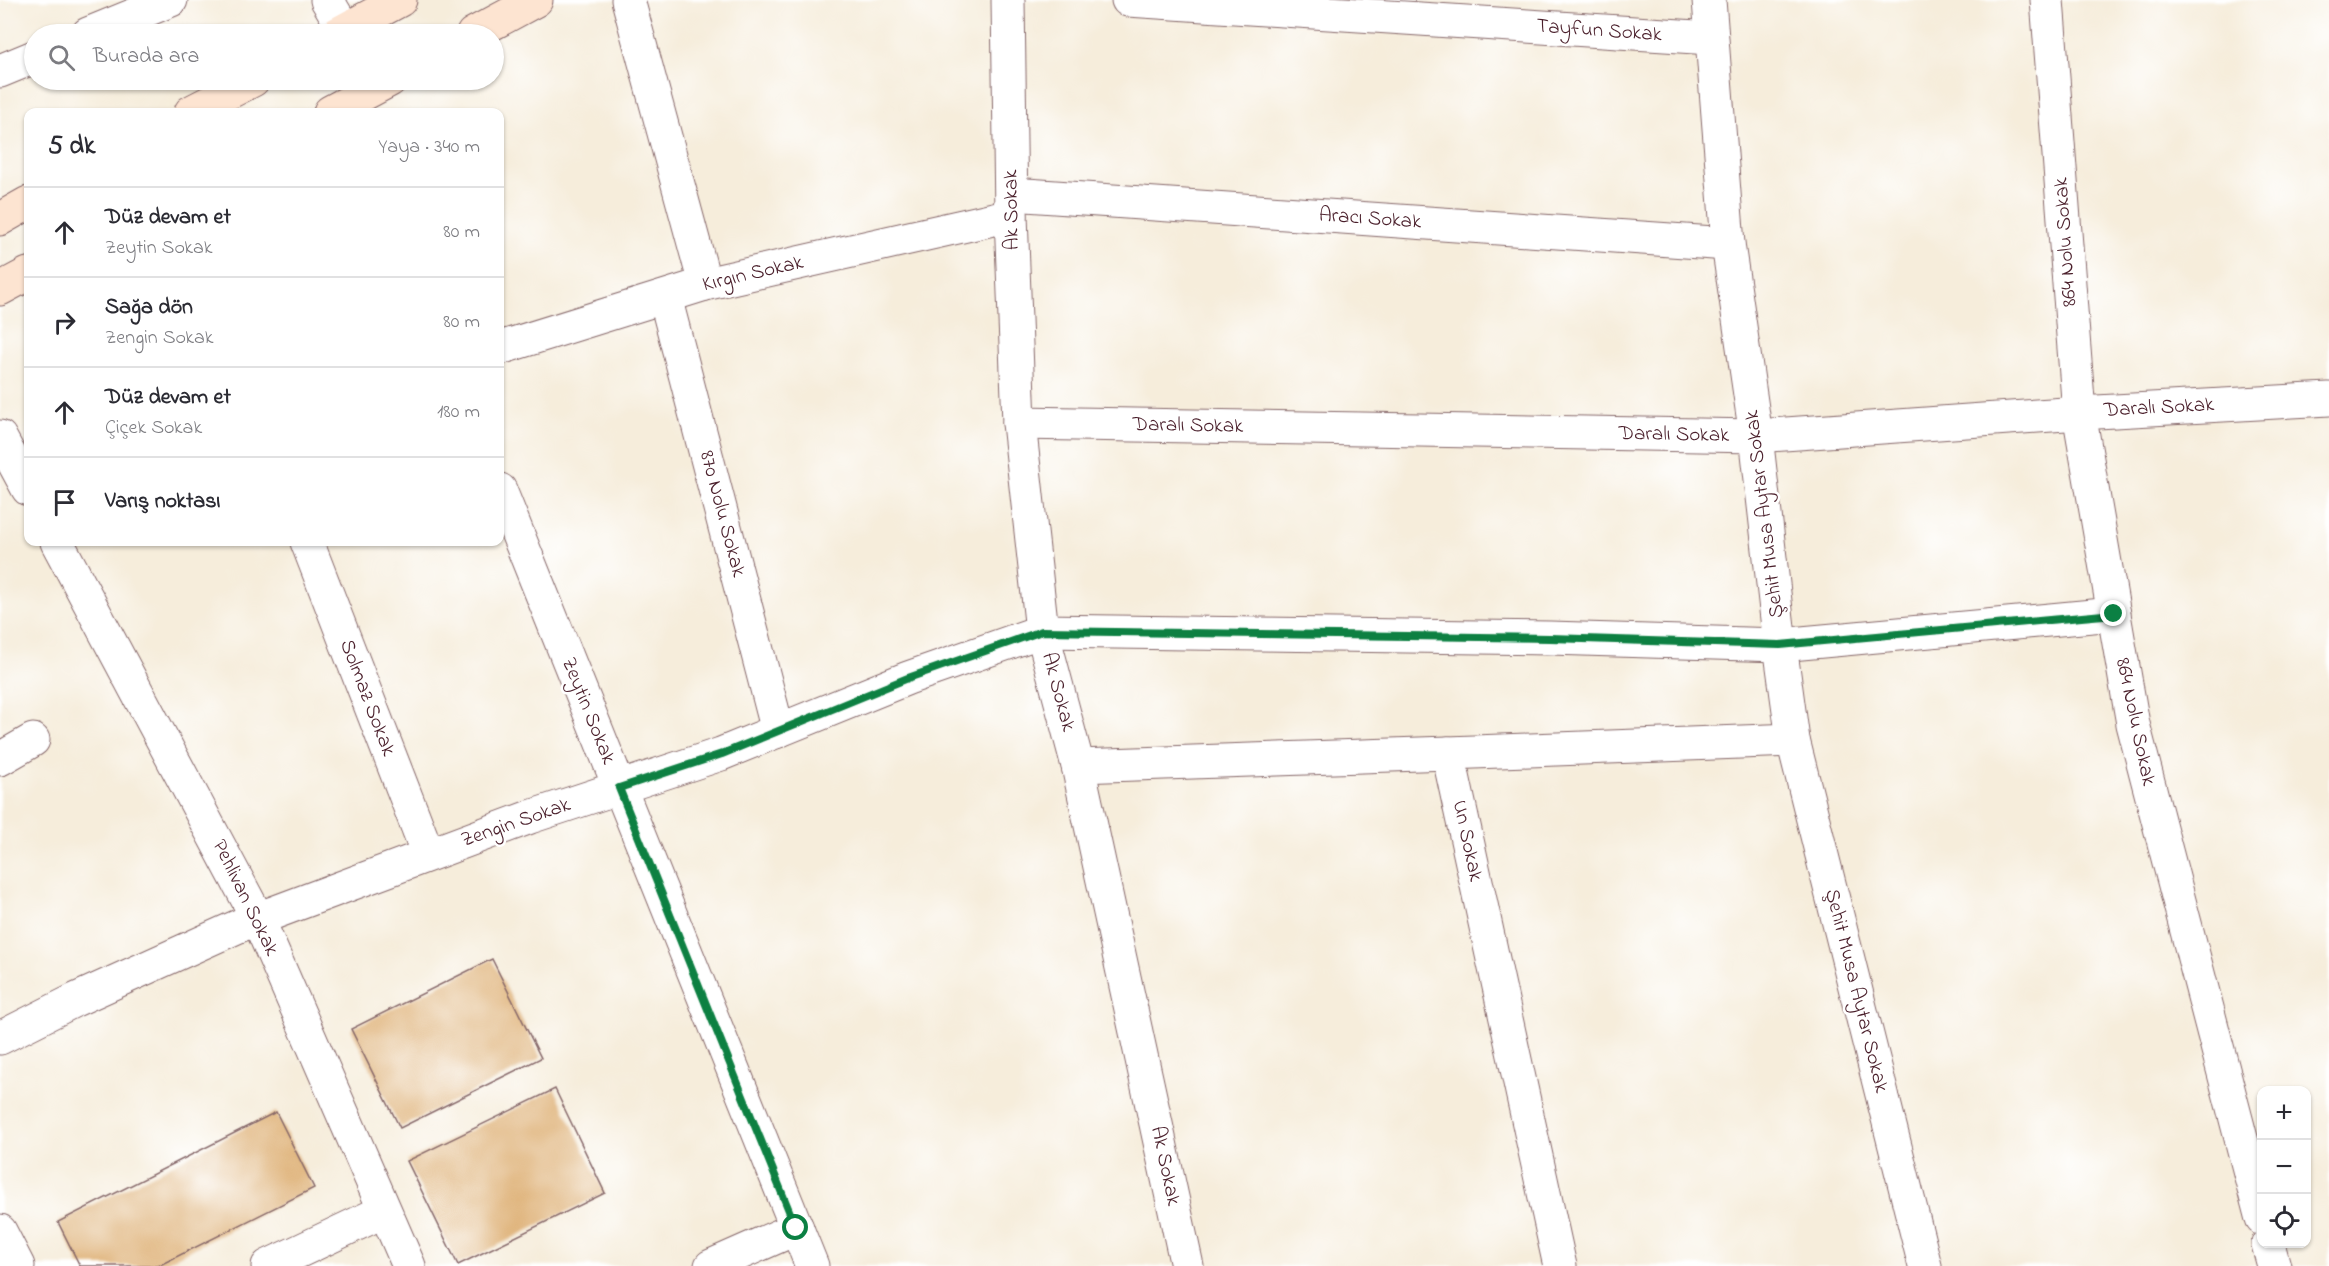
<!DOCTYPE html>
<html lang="tr">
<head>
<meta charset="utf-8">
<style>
	body { margin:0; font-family:"Indie Flower",sans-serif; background:#f2f2f3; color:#2b2b33 }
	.controls { position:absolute; right:18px; bottom:18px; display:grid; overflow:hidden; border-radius:12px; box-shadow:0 2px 4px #0004 }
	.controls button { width:54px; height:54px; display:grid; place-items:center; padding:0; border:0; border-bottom:2px solid #e1e1e2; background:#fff; color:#2b2b33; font:30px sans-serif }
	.stop { position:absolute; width:18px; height:18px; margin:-14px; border:4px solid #0b8043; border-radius:50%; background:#fff }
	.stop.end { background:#0b8043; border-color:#fff; box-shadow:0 2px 6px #0008 }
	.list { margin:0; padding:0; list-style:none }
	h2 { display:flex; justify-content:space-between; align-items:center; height:78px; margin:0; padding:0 24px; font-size:26px }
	h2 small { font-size:20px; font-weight:400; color:#7c7c81 }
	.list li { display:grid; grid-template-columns:39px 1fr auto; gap:18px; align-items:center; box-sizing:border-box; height:90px; padding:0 24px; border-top:2px solid #e1e1e2 }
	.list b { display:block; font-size:22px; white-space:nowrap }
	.list p { margin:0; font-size:20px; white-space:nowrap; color:#7c7c81 }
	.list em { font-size:20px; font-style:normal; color:#7c7c81 }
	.icon { flex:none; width:33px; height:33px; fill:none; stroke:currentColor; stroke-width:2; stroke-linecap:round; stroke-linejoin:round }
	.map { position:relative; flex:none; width:2329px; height:1266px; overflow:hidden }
	.search { position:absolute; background:#fff; box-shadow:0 2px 4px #0004; left:24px; top:24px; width:480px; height:66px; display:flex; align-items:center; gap:15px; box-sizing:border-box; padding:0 21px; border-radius:33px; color:#7c7c81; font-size:22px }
	.panel { position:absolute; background:#fff; box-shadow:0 2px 4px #0004; left:24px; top:108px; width:480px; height:438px; border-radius:12px }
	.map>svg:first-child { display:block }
</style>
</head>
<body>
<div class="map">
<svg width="2329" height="1266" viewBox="0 0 2329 1266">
	<rect width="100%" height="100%" fill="#fff"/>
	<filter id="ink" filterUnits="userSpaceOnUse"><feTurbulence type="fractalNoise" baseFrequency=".0167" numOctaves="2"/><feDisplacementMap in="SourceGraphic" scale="12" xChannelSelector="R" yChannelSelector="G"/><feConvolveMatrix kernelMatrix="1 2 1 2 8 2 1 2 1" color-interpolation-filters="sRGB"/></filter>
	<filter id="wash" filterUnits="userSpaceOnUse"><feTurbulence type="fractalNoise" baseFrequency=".008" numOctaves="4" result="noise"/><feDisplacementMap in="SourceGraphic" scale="24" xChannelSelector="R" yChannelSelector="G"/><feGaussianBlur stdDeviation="1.35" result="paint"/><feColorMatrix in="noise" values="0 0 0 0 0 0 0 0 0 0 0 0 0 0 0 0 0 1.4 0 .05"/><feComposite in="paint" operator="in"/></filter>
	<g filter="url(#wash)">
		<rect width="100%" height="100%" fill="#f6eddb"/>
		<g id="blocks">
			<g fill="#e0b57e">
				<polygon points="492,959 541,1058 400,1128 351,1029"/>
				<polygon points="555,1089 605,1193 458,1265 407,1161"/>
				<polygon points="276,1112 314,1188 158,1266 80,1266 58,1222"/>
			</g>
		</g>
	</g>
	<g filter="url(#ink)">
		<use href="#blocks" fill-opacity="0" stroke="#866769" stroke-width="1.5"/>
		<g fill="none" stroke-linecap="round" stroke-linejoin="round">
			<defs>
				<g id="street">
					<polyline points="327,0 345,30"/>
					<polyline points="628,0 705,284"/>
					<polyline points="1008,0 1011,215 1019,423 1042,631 1078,766 1187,1266"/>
					<polyline points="1128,0 1711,38"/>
					<polyline points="1709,0 1728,244 1756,436 1780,645 1793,740 1925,1266"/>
					<polyline points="2047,0 2079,413 2133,724 2262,1219"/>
					<polyline points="88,34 171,0"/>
					<polyline points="0,71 34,57"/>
					<polyline points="1012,194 1728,244"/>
					<polyline points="665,297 778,731"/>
					<polyline points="500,348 705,284 1011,215"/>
					<polyline points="1019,423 1756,436 2079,413 2329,399"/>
					<polyline points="0,437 28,489"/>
					<polyline points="500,490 812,1266"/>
					<polyline points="57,542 258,919 409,1266"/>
					<polyline points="307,542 428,854"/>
					<polyline points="0,759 33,740"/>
					<polyline points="1078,766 1448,753"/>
					<polyline points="0,1038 75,1000 241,925 530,817 721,754 908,678 1042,631 1550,638 1780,645 2114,614"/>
					<polyline points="0,1231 18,1266"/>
					<polyline points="2268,1244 2274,1266"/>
					<polyline points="268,1266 384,1211"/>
					<polyline points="711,1266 797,1228"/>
					<polyline points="1560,1266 1448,753 1793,740"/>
				</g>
				<g id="secondary">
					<polyline points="337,34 400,0"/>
					<polyline points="473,34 536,0"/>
					<polyline points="191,112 253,80"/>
					<polyline points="330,112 390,80"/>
					<polyline points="0,219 28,203"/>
					<polyline points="0,289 28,274"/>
				</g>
			</defs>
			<use href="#street" stroke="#866769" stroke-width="35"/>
			<use href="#secondary" stroke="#866769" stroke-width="35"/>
			<use href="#street" stroke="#fff" stroke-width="33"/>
			<use href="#secondary" stroke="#fde4d1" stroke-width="33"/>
		</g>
	</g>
	<g fill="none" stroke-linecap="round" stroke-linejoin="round" filter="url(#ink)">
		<polyline stroke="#0b8043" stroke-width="8" points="796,1228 619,788 722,754 908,678 1042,631 1550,638 1780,645 2114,614"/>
	</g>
	<g text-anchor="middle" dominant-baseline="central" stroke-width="5" stroke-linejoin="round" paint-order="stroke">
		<g font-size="21" fill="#4a1f2b" stroke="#fff">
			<text transform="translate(1599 31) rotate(4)">Tayfun Sokak</text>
			<text transform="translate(1012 210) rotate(-91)">Ak Sokak</text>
			<text transform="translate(1370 219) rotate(4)">Aracı Sokak</text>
			<text transform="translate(2066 242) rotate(-94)">864 Nolu Sokak</text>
			<text transform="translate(753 274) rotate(-13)">Kırgın Sokak</text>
			<text transform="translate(2159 408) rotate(-3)">Daralı Sokak</text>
			<text transform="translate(1188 426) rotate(1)">Daralı Sokak</text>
			<text transform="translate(1674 435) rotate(1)">Daralı Sokak</text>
			<text transform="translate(722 514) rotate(75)">870 Nolu Sokak</text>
			<text transform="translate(1765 514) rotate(-97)">Şehit Musa Aytar Sokak</text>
			<text transform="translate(1058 692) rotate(75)">Ak Sokak</text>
			<text transform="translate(367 698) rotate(69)">Solmaz Sokak</text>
			<text transform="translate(588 711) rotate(68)">Zeytin Sokak</text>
			<text transform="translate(2135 722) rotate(78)">864 Nolu Sokak</text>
			<text transform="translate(516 823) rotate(-19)">Zengin Sokak</text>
			<text transform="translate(1467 841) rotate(78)">Un Sokak</text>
			<text transform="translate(245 898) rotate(64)">Pehlivan Sokak</text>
			<text transform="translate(1856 991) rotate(76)">Şehit Musa Aytar Sokak</text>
			<text transform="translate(1165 1166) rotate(78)">Ak Sokak</text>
		</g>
	</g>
</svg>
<div class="controls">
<button>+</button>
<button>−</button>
<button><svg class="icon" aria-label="locate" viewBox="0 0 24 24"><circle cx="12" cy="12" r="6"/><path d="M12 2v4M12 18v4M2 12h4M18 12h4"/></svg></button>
</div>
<div class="stop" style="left:796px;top:1228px"></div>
<div class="stop end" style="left:2114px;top:614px"></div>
<div class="search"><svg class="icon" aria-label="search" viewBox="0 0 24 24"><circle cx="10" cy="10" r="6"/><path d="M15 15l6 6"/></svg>Burada ara</div>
<section class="panel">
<h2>5 dk<small>Yaya · 340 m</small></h2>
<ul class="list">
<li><svg class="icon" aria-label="ahead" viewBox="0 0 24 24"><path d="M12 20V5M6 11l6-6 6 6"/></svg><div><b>Düz devam et</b><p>Zeytin Sokak</p></div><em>80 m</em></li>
<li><svg class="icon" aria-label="right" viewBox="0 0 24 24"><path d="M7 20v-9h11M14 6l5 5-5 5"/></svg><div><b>Sağa dön</b><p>Zengin Sokak</p></div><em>80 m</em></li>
<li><svg class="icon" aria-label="ahead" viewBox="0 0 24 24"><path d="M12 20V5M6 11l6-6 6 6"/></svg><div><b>Düz devam et</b><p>Çiçek Sokak</p></div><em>180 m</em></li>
<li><svg class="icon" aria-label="arrive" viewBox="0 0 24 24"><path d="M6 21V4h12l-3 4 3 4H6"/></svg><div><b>Varış noktası</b></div></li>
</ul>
</section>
</div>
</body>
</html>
